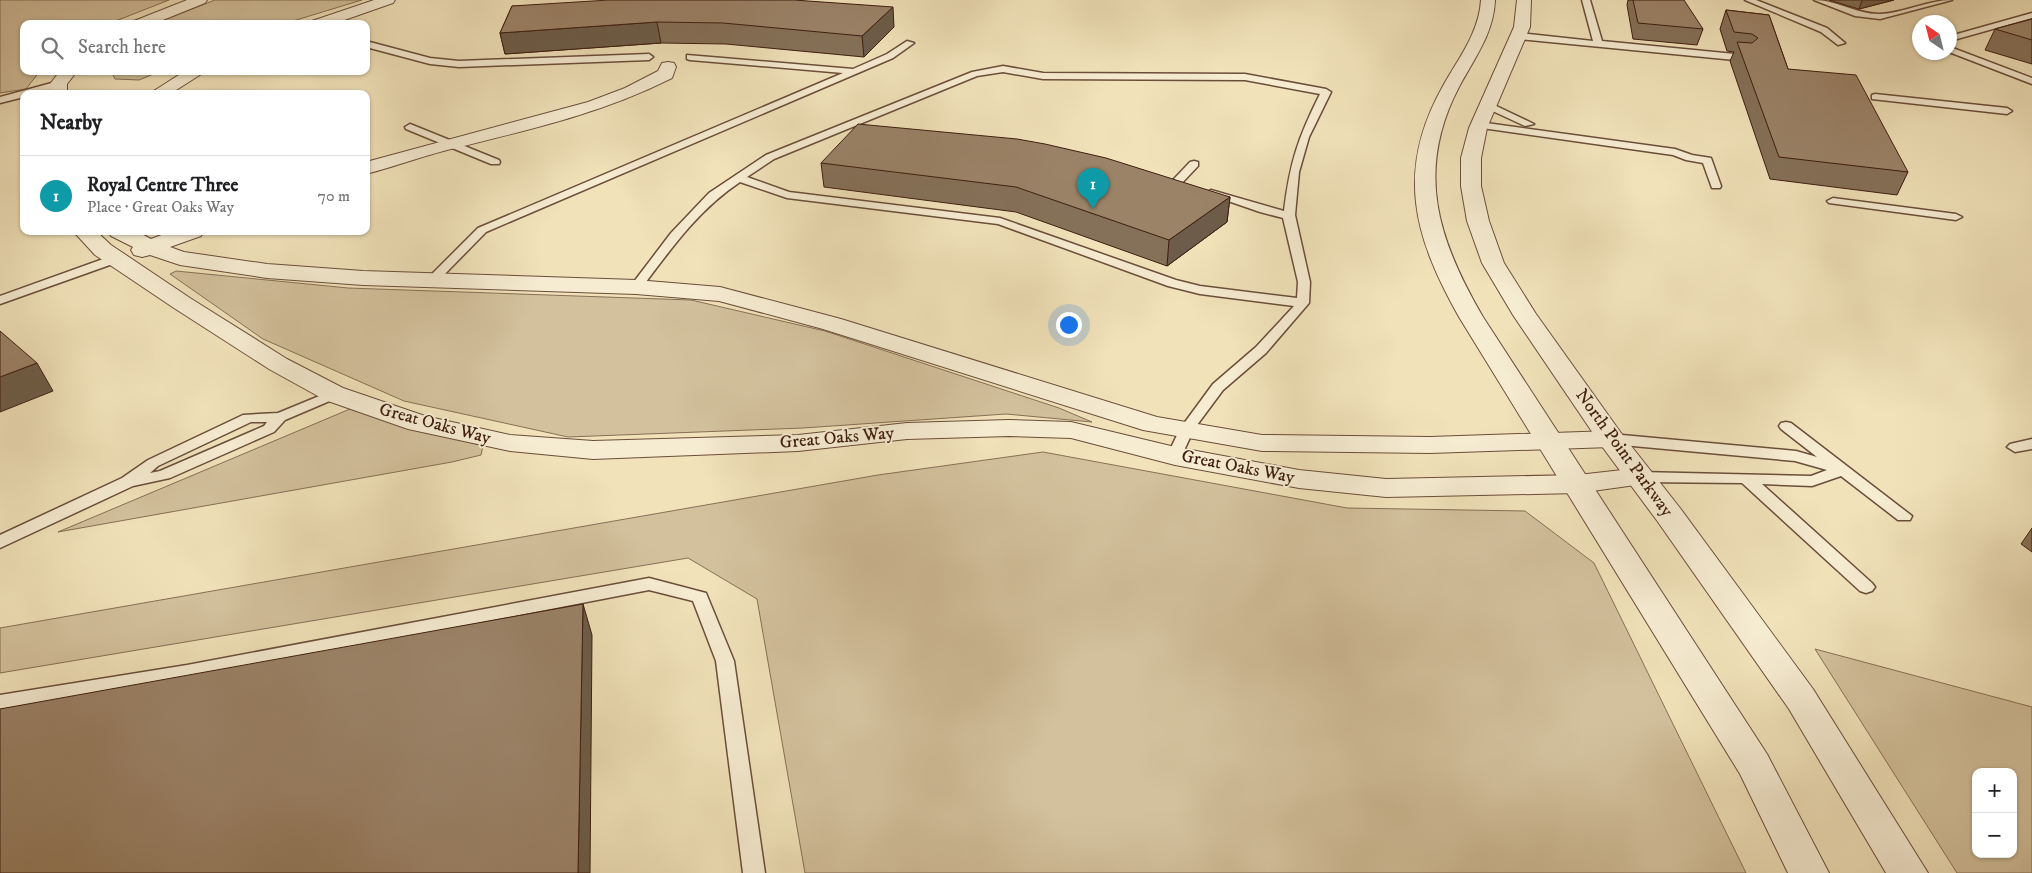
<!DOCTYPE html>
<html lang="en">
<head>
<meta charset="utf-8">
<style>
	body { margin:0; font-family:"IM FELL DW Pica",serif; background:#f2f2f2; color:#202124 }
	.controls { position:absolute; right:15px; bottom:15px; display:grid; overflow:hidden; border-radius:10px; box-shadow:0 1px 4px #0004 }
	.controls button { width:45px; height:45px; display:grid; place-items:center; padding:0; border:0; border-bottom:1px solid #e0e0e0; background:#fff; color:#202124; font:25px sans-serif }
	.compass { position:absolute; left:1912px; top:15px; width:45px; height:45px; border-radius:50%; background:#fff; box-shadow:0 1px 4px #0004; rotate:325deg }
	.you { position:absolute; left:1068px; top:324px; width:18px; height:18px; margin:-12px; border:4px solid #fff; border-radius:50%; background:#1a73e8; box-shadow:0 0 0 8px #1a73e833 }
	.badge { display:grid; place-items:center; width:32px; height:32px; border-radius:50%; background:#111827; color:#fff; font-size:16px; font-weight:700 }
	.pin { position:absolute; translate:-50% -41px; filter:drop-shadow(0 1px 2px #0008) }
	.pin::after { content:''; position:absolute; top:26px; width:18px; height:15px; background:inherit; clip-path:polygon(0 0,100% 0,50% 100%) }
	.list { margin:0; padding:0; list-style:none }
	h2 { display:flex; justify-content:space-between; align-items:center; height:65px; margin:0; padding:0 20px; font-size:21px }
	h2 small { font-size:16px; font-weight:400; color:#757577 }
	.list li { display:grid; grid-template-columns:32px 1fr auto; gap:15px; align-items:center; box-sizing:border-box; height:80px; padding:0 20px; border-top:1px solid #e0e0e0 }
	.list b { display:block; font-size:19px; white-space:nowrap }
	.list p { margin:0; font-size:16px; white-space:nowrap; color:#757577 }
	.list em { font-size:16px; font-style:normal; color:#757577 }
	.icon { flex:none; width:28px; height:28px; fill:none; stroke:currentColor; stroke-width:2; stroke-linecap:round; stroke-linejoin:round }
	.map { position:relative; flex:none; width:2032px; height:873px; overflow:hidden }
	.search { position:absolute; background:#fff; box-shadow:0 1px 4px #0004; left:20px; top:20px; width:350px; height:55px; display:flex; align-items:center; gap:12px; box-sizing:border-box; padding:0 18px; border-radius:10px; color:#757577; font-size:19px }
	.panel { position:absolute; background:#fff; box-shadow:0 1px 4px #0004; left:20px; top:90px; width:350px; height:145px; border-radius:10px }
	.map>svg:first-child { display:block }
</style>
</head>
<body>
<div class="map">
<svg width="2032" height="873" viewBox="0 0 2032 873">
	<rect width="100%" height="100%" fill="#f1e2ba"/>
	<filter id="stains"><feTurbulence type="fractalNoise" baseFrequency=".004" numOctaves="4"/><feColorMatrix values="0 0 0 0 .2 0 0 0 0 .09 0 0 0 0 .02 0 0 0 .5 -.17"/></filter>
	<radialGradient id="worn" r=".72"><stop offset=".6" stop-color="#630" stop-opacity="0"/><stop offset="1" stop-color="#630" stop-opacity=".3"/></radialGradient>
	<g fill="#d3c19d" stroke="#886f56" fill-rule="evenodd">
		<polygon points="0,0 169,0 108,24 24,24 24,71 40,71 26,89 0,93"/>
		<polygon points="215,0 362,0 283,24 153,24"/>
		<polygon points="111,71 161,71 139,80 115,79"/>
		<polygon points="176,271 348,288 691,300 825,331 1059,408 1092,422 1006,414 803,428 568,437 404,401 263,339 170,274"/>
		<polygon points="350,409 483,446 481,455 452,462 58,532"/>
		<polygon points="1043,452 1347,508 1525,511 1594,563 1746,873 805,873 757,599 688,558 0,673 0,628 878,475"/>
		<path d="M1815 649 2032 707V873H1957ZM1976 772H2013V854H1976Z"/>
	</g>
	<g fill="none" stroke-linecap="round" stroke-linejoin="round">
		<defs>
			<g id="service">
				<polygon points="1582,0 1590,0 1602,41 1745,55 1749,58 1745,61 1519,39 1515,36 1519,33 1593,41"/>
				<polygon points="1745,0 1756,0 1827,28 1845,43 1838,45 1821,32"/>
				<path d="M1814 0C1837 0 1856 14 1879 14 1902 14 1927 0 1952 0L1880 19 1855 16Z"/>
				<polygon points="2032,13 2032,18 1950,41 1950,36"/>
				<polygon points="366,41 430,58 459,61 649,54 653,57 649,60 459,67 430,64 366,47"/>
				<polygon points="907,41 914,43 893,58 486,232 436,283 428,283 426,280 478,228 843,73 690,60 687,59 687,55 853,69 887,54"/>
				<polygon points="1950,47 2032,78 2032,84 1949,52"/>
				<path d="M1003 66 1043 73 1245 74 1326 89 1331 92 1309 137 1299 172 1295 215 1310 282 1309 303 1266 353 1223 390 1194 429 1180 459H1170L1167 456 1180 429 1213 384 1256 347 1294 306 1200 294 1168 286 998 224 787 198 740 182C698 210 670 250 640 290H632L630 287 671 233 709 193 766 155 972 72ZM1003 72 1043 79 1245 80 1320 94C1298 138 1290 162 1284 211L1211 190 1205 193 1260 212 1283 218 1298 282 1297 298 1200 286 1176 280 1000 218 789 192 747 177 774 159 977 76Z"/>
				<polygon points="59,81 62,82 62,86 35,94 24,94 24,97 0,103 0,97"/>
				<polygon points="1875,94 2007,108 2012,111 2007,114 1872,99 1872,95"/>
				<polygon points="1484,103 1490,103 1534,124 1525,126 1484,107"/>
				<polygon points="1479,122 1675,149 1692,155 1711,158 1721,186 1720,188 1712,188 1703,163 1686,160 1673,155 1475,127 1474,125"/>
				<polygon points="410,124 499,160 500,162 499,164 491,164 406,129 405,127"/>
				<polygon points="1194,161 1198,162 1198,166 1181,184 1173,184 1173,180 1190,162"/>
				<polygon points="1833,198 1956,214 1962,217 1956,220 1829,203 1827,201"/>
				<polygon points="117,254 123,258 121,261 0,304 0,296"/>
				<path d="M334 390 341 394 339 397 285 420 274 432 170 478 133 486 0 548V535L122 478 148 460 243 415 278 413ZM251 422H267L264 426 160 471 150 473 158 466Z"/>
				<polygon points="1786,422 1791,423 1912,516 1910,520 1898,520 1841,476 1812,486 1762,484 1872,583 1875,587 1872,591 1866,593 1860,591 1742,483 1640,482 1632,477 1640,472 1811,476 1827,470 1795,461 1611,444 1603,439 1611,434 1796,451 1817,457 1781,429 1779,426 1781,423"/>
				<polygon points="2032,439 2032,449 2015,452 2007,447 2010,444"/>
				<polygon points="649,578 706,593 734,661 765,873 743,873 716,661 693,601 649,590 187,679 0,709 0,695 187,665"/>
			</g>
			<g id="minor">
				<polygon points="187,0 207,0 205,3 153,24 132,24 134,21"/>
				<polygon points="374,0 395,0 393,3 333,24 310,24 312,21"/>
				<path d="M668 62 674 63 676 67 672 78C598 115 527 130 447 150 420 157 393 167 366 174V162L588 102 625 88 658 71 662 63Z"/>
				<polygon points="60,71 77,71 67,84 67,94 49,94 50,84"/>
				<polygon points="185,71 206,71 170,94 149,94"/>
				<polygon points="73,231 96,231 111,245 190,298 287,359 343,388 425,416 510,435 593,441 798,435 907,423 1009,420 1071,422 1175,447 1299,470 1386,479 1578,475 1640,468 1650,471 1654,477 1650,483 1578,493 1386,497 1299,488 1175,465 1071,438 1009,436 907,439 798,451 593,459 510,451 408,429 325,400 269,369 174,308 95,255"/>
				<polygon points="108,231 136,231 151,239 172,231 204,231 201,236 170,247 184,252 267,264 363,271 636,280 720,287 841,319 1157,417 1262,435 1430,437 1611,431 1621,433 1625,439 1621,445 1611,447 1430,453 1262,451 1143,430 823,329 719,301 636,294 363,285 267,278 180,265 150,255 142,257 134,255 131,250 133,247 111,236"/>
			</g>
			<g id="tertiary">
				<path d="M1481 0H1495C1494 33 1474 59 1459 87 1415 171 1438 240 1483 317L1767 754 1829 873H1788L1740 774 1459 317C1414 237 1395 171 1443 86 1458 59 1479 33 1481 0Z"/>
				<polygon points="1517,0 1531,0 1530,27 1487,128 1481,158 1481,186 1489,221 1504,263 1536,314 1621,433 1680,508 1813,689 1928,873 1886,873 1789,709 1658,522 1601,445 1513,315 1482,263 1467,221 1461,186 1461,158 1469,128 1514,27"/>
			</g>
		</defs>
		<use href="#service" stroke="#6b4e3a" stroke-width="3"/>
		<use href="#minor" stroke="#6b4e3a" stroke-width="2"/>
		<use href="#tertiary" stroke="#6b4e3a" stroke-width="2"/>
		<use href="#service" fill="#f6ecd2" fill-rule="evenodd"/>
		<use href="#minor" fill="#f6ecd2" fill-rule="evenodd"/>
		<use href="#tertiary" fill="#f6ecd2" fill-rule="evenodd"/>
	</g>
	<g fill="#857159" stroke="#3e1d10">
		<polygon points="1628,0 1633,0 1703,29 1697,45 1633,39 1627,5"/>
		<polygon points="1829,0 1894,0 1859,9"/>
		<polygon points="512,6 894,27 864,57 726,44 661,43 505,54 500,33"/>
		<polygon points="1726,10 1769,15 1788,69 1908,172 1897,195 1770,179 1730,61 1734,52 1727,51 1720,29"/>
		<polygon points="2032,19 2032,64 1985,50 1995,29"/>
		<polygon points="821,163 1230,197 1227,222 1167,266 1016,212 824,187"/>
		<polygon points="2032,528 2032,552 2021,544"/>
	</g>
	<g fill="#6c5c49" stroke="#3e1d10">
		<polygon points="1862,0 1894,0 1859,9"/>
		<polygon points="893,7 894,27 864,57 862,36"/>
		<polygon points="657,22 661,43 505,54 500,33"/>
		<polygon points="1230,197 1227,222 1167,266 1169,240"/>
		<polygon points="37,363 53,391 0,412 0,377"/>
		<polygon points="583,604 592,635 590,873 578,873"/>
	</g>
	<g fill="#9b8368" stroke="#3e1d10">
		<polygon points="609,0 794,0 893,7 862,36 723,23 657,22 500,33 512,6"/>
		<polygon points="1633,0 1684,0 1703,29 1638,23"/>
		<polygon points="1726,10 1769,15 1788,69 1856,75 1908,172 1779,157 1737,42 1752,43 1758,38 1752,34 1734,32"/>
		<polygon points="2032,19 2032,40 1995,29"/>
		<polygon points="858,124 1017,139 1045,144 1106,158 1230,197 1169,240 1016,187 821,163"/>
		<polygon points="0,331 37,363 0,377"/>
		<polygon points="583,604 578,873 0,873 0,709"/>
	</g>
	<g text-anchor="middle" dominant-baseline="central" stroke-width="4" stroke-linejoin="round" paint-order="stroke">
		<g font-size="18" fill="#3e1d10" stroke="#f6ecd2">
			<text transform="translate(435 424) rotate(15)">Great Oaks Way</text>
			<text transform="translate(837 438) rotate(-5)">Great Oaks Way</text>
			<text transform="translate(1624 453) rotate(54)">North Point Parkway</text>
			<text transform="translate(1238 467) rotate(11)">Great Oaks Way</text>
		</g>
	</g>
	<rect width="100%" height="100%" filter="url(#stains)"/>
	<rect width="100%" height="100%" fill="url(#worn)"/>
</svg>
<div class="controls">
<button>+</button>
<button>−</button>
</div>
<svg class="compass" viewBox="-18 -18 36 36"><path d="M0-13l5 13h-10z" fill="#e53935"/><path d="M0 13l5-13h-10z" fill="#757577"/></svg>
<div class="you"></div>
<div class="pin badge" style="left:1093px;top:209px;background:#0f9aa8">1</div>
<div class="search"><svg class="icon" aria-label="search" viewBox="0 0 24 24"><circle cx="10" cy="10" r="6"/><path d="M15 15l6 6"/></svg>Search here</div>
<section class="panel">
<h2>Nearby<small></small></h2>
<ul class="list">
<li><span class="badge" style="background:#0f9aa8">1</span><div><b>Royal Centre Three</b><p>Place · Great Oaks Way</p></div><em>70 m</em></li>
</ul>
</section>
</div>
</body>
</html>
